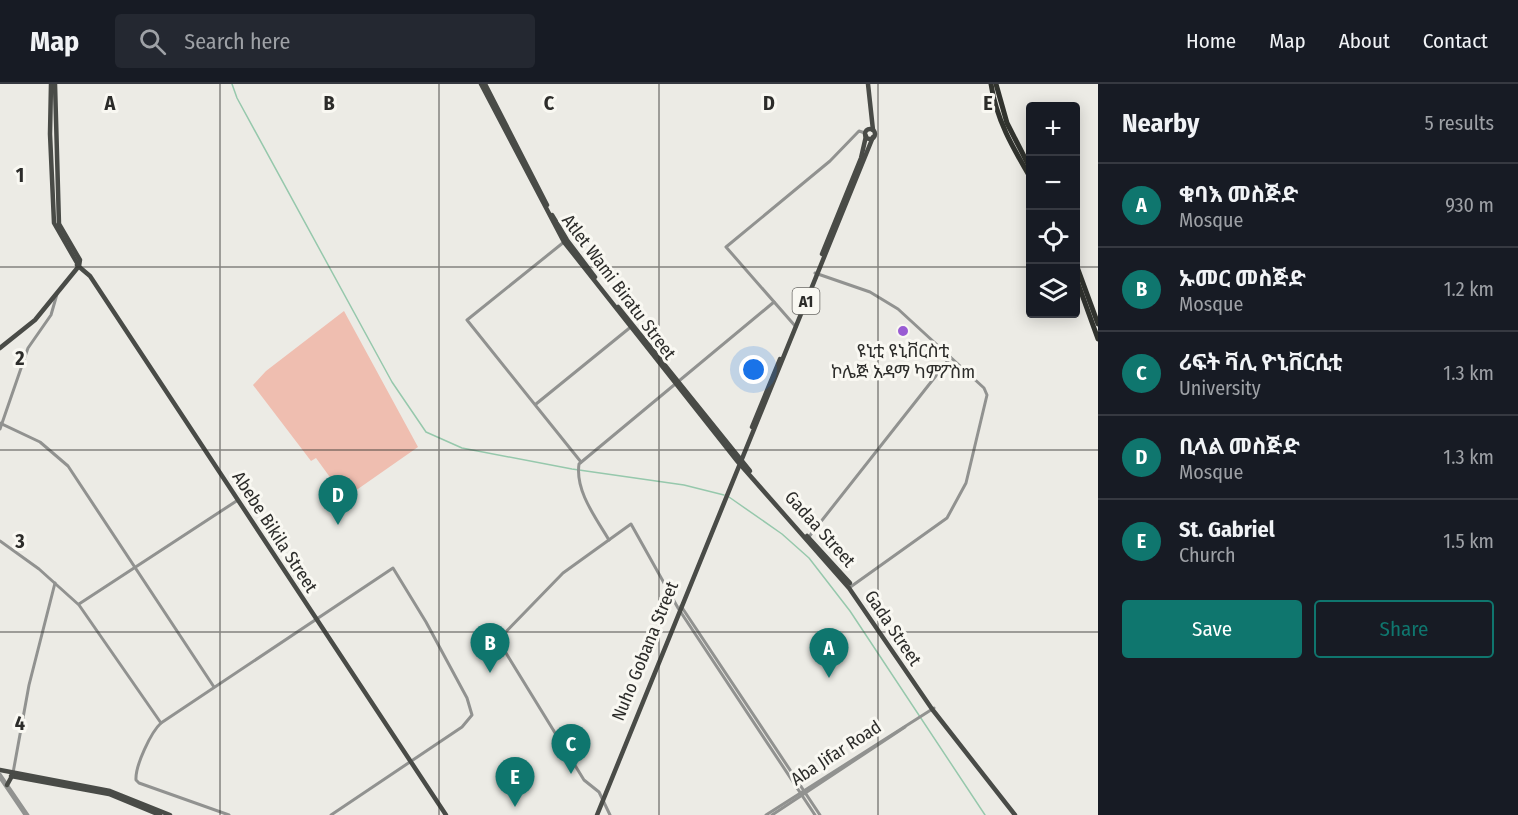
<!DOCTYPE html>
<html lang="en">
<head>
<meta charset="utf-8">
<style>
	body { margin:0; font-family:"Fira Sans Condensed","Noto Sans Ethiopic",sans-serif; background:#242831; color:#f1f3f6 }
	.controls { position:absolute; right:18px; top:18px; display:grid; overflow:hidden; border-radius:6px; box-shadow:0 3px 15px #0003 }
	.controls button { width:54px; height:54px; display:grid; place-items:center; padding:0; border:0; border-bottom:2px solid #363941; background:#171b24; color:#f1f3f6; font:30px sans-serif }
	.you { position:absolute; left:754px; top:286px; width:21px; height:21px; margin:-15px; border:4px solid #fff; border-radius:50%; background:#1a73e8; box-shadow:0 0 0 9px #1a73e833 }
	.badge { display:grid; place-items:center; width:39px; height:39px; border-radius:50%; background:#0f766e; color:#fff; font-size:20px; font-weight:700 }
	.pin { position:absolute; translate:-50% -50px; filter:drop-shadow(0 2px 3px #0008) }
	.pin::after { content:''; position:absolute; top:32px; width:21px; height:18px; background:inherit; clip-path:polygon(0 0,100% 0,50% 100%) }
	.list { margin:0; padding:0; list-style:none }
	h2 { display:flex; justify-content:space-between; align-items:center; height:78px; margin:0; padding:0 24px; font-size:26px }
	h2 small { font-size:20px; font-weight:400; color:#9ea1a6 }
	.list li { display:grid; grid-template-columns:39px 1fr auto; gap:18px; align-items:center; box-sizing:border-box; height:84px; padding:0 24px; border-top:2px solid #363941 }
	.list b { display:block; font-size:22px; white-space:nowrap }
	.list p { margin:0; font-size:20px; white-space:nowrap; color:#9ea1a6 }
	.list em { font-size:20px; font-style:normal; color:#9ea1a6 }
	.actions { display:flex; gap:12px; padding:18px 24px }
	.actions a { flex:1; padding:14px 0; border:2px solid #0f766e; border-radius:6px; text-align:center; font-size:21px; color:#0f766e }
	.actions .main { background:#0f766e; color:#fff }
	.icon { flex:none; width:33px; height:33px; fill:none; stroke:currentColor; stroke-width:2; stroke-linecap:round; stroke-linejoin:round }
	.map { position:relative; flex:none; width:1098px; height:731px; overflow:hidden }
	header { display:flex; align-items:center; gap:36px; box-sizing:border-box; height:84px; padding:0 30px; background:#171b24; border-bottom:2px solid #363941 }
	header strong { font-size:28px }
	nav { display:flex; gap:33px; margin-inline-start:auto; font-size:21px }
	.search { width:420px; height:54px; background:#242831; display:flex; align-items:center; gap:15px; box-sizing:border-box; padding:0 21px; border-radius:6px; color:#9ea1a6; font-size:22px }
	main { display:flex }
	aside { flex:1; background:#171b24 }
	.map>svg:first-child { display:block }
</style>
</head>
<body>
<header>
<strong>Map</strong>
<div class="search"><svg class="icon" aria-label="search" viewBox="0 0 24 24"><circle cx="10" cy="10" r="6"/><path d="M15 15l6 6"/></svg>Search here</div>
<nav><a>Home</a><a>Map</a><a>About</a><a>Contact</a></nav>
</header>
<main>
<div class="map">
<svg width="1098" height="731" viewBox="0 0 1098 731">
	<rect width="100%" height="100%" fill="#ecebe5"/>
	<polygon fill="#efbeb0" points="344,227 418,363 345,414 316,374 311,377 253,301 266,287"/>
	<g fill="none" stroke-linecap="round" stroke-linejoin="round">
		<g stroke="#96c8ac" stroke-width="1.5">
			<polyline points="232,0 237,14 392,298 426,348 462,364 572,385 684,401 724,411"/>
			<polyline points="729,413 782,450 809,474 850,527 985,731"/>
		</g>
		<g stroke="#919290" stroke-width="3">
			<polyline points="564,158 467,236 581,378"/>
			<polyline points="815,189 870,208 898,225 984,304 987,311 966,399 947,434 849,504"/>
			<polyline points="796,243 726,163 830,77 859,47 865,49"/>
			<polyline points="536,320 632,242"/>
			<polyline points="0,339 40,358 68,382 214,603"/>
			<polyline points="0,345 28,264 51,231 57,210"/>
			<polyline points="808,454 950,274"/>
			<path d="M609 456C596 434 575 407 579 380L774 218"/>
			<polyline points="0,457 39,485 79,521 161,639"/>
			<polyline points="79,520 238,416"/>
			<polyline points="681,522 820,731"/>
			<polyline points="13,689 29,601 55,499"/>
			<polyline points="0,690 28,731"/>
			<polyline points="0,694 25,731"/>
			<path d="M229 731 139 699 136 696C135 682 151 648 161 639L393 484 426 538 467 614 472 631 462 643 331 731"/>
			<polyline points="610,731 599,708 584,696 498,556 563,489 631,440 678,524 815,731"/>
			<polyline points="766,731 934,624"/>
			<polyline points="772,731 905,643"/>
		</g>
		<g stroke="#494b47" stroke-width="4.5">
			<polyline points="51,0 50,50 54,139 77,179"/>
			<polyline points="481,0 564,158 738,378 849,504 932,625 1015,731"/>
			<polyline points="485,0 547,121"/>
			<polyline points="868,0 873,46"/>
			<circle cx="870" cy="50" r="5"/>
			<polyline points="552,131 567,156 595,193"/>
			<polyline points="822,170 861,74 866,52"/>
			<polyline points="77,181 90,192 446,731"/>
			<polyline points="618,223 750,387"/>
			<polyline points="0,264 35,236 79,182 80,176 59,140 55,0"/>
			<polyline points="752,343 780,275"/>
			<polyline points="807,452 850,499"/>
			<polyline points="0,686 110,707 170,731"/>
			<polyline points="11,692 109,710 160,731"/>
			<polyline points="7,701 12,692"/>
			<polyline points="597,731 873,53"/>
		</g>
		<g stroke="#31332e" stroke-width="5">
			<path d="M991 0C996 35 1013 64 1030 93"/>
			<polyline points="996,0 1007,39 1030,84"/>
			<polyline points="1076,180 1098,240"/>
			<polyline points="1076,194 1098,255"/>
		</g>
	</g>
	<path fill="none" stroke="#2c2c2a" stroke-width="1.5" stroke-opacity="0.55" d="M220 0V731M439 0V731M659 0V731M878 0V731M0 183H1030M1076 183H1098M0 366H1098M0 548H1098"/>
	<circle fill="#995cd3" stroke="#f9f8f2" stroke-width="2" cx="903" cy="247" r="6"/>
	<g text-anchor="middle" dominant-baseline="central" stroke-width="6" stroke-linejoin="round" paint-order="stroke">
		<rect fill="#f9f8f2" stroke="#6a6966" stroke-width="1.5" x="792.5" y="204" width="27" height="26" rx="4.5"/>
		<g font-size="16" font-weight="bold" fill="#2c2c2a">
			<text x="806" y="217">A1</text>
		</g>
		<g font-size="18" fill="#2c2c2a" stroke="#f9f8f2">
			<text transform="translate(619 203) rotate(53)">Atlet Wami Biratu Street</text>
			<text transform="translate(820 445) rotate(48)">Gadaa Street</text>
			<text transform="translate(275 448) rotate(57)">Abebe Bikila Street</text>
			<text transform="translate(893 544) rotate(56)">Gada Street</text>
			<text transform="translate(645 567) rotate(-68)">Nuho Gobana Street</text>
			<text transform="translate(836 669) rotate(-33)">Aba Jifar Road</text>
		</g>
		<g font-size="18" fill="#2c2c2a" stroke="#f9f8f2">
			<text x="903" y="267">ዩኒቲ ዩኒቨርስቲ<tspan x="903" dy="21">ኮሌጅ አዳማ ካምፖስm</tspan></text>
		</g>
	</g>
	<g font-size="20" text-anchor="middle" font-weight="bold" fill="#2c2c2a" stroke="#f9f8f2" stroke-width="6" stroke-linejoin="round" paint-order="stroke">
		<text x="110" y="26">A</text>
		<text x="329" y="26">B</text>
		<text x="549" y="26">C</text>
		<text x="769" y="26">D</text>
		<text x="988" y="26">E</text>
		<text x="20" y="98">1</text>
		<text x="20" y="281">2</text>
		<text x="20" y="464">3</text>
		<text x="20" y="646">4</text>
	</g>
</svg>
<div class="controls">
<button>+</button>
<button>−</button>
<button><svg class="icon" aria-label="locate" viewBox="0 0 24 24"><circle cx="12" cy="12" r="6"/><path d="M12 2v4M12 18v4M2 12h4M18 12h4"/></svg></button>
<button><svg class="icon" aria-label="layers" viewBox="0 0 24 24"><path d="M12 4l9 5-9 5-9-5zM3 14l9 5 9-5"/></svg></button>
</div>
<div class="you"></div>
<div class="pin badge" style="left:829px;top:594px">A</div>
<div class="pin badge" style="left:490px;top:589px">B</div>
<div class="pin badge" style="left:571px;top:690px">C</div>
<div class="pin badge" style="left:338px;top:441px">D</div>
<div class="pin badge" style="left:515px;top:723px">E</div>
</div>
<aside>
<h2>Nearby<small>5 results</small></h2>
<ul class="list">
<li><span class="badge">A</span><div><b>ቁባእ መስጅድ</b><p>Mosque</p></div><em>930 m</em></li>
<li><span class="badge">B</span><div><b>ኡመር መስጅድ</b><p>Mosque</p></div><em>1.2 km</em></li>
<li><span class="badge">C</span><div><b>ሪፍት ቫሊ ዮኒቨርሲቲ</b><p>University</p></div><em>1.3 km</em></li>
<li><span class="badge">D</span><div><b>ቢላል መስጅድ</b><p>Mosque</p></div><em>1.3 km</em></li>
<li><span class="badge">E</span><div><b>St. Gabriel</b><p>Church</p></div><em>1.5 km</em></li>
</ul>
<div class="actions"><a class="main">Save</a><a>Share</a></div>
</aside>
</main>
</body>
</html>
